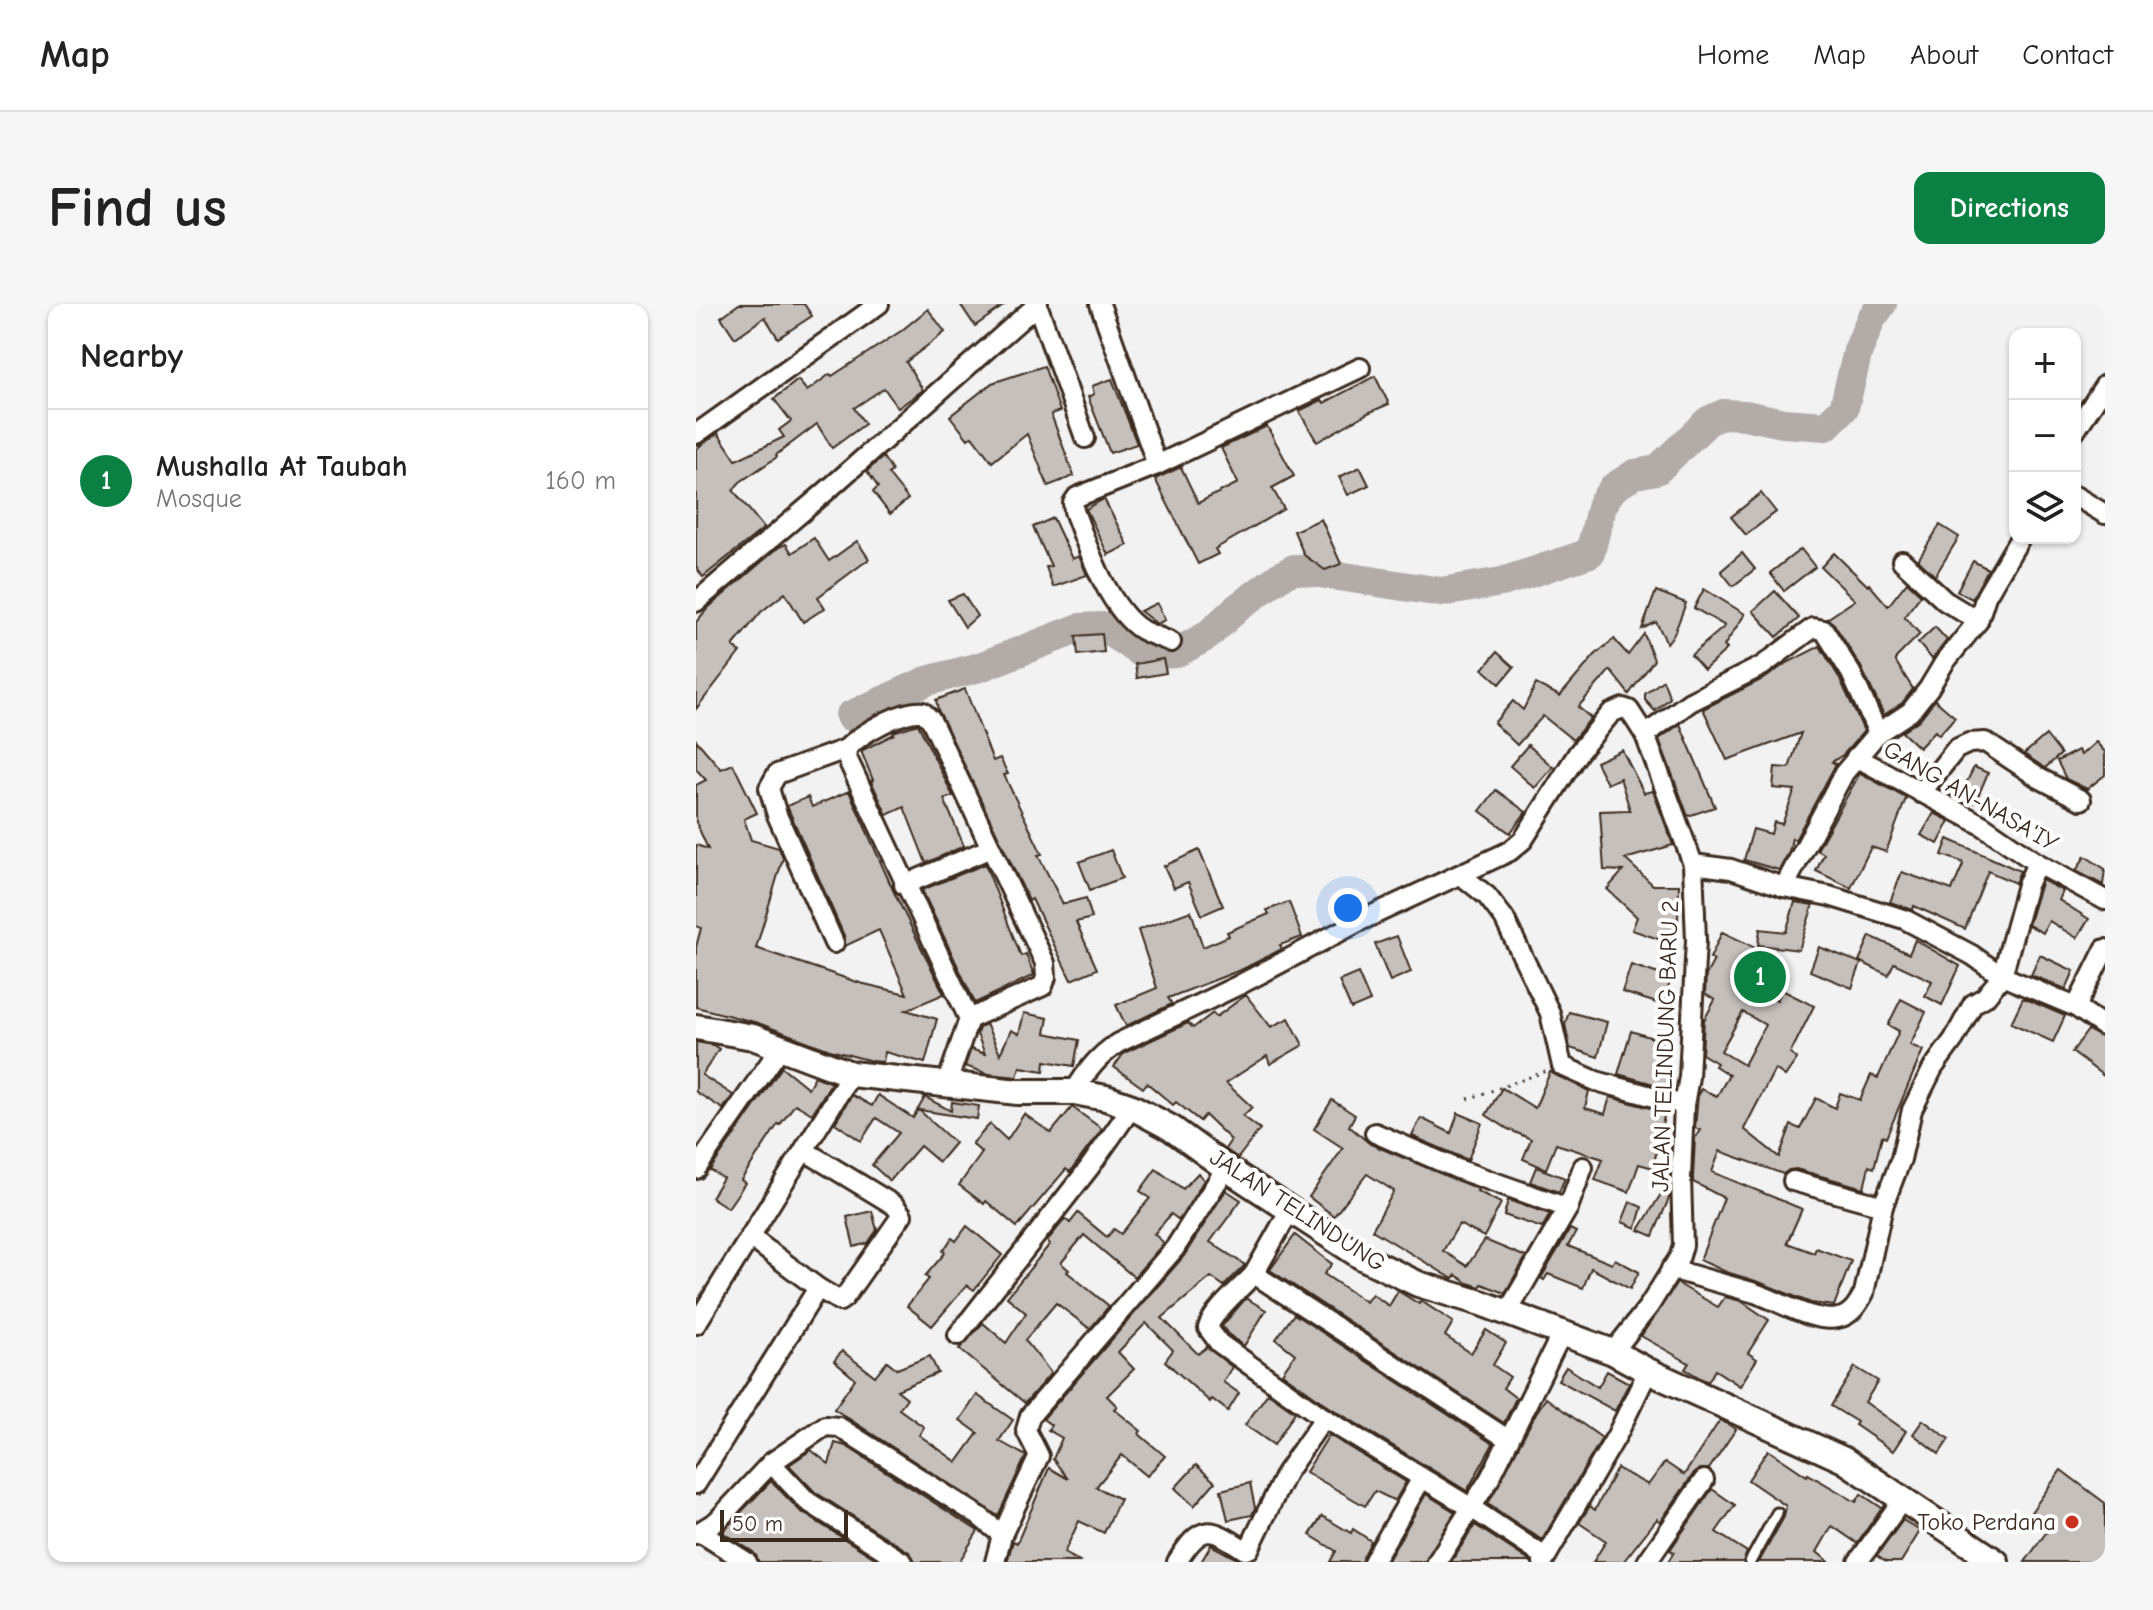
<!DOCTYPE html>
<html lang="en">
<head>
<meta charset="utf-8">
<style>
	body { margin:0; font-family:"Comic Neue",sans-serif; background:#f6f6f6; color:#222 }
	.controls { position:absolute; right:24px; top:24px; display:grid; overflow:hidden; border-radius:16px; box-shadow:0 2px 6px #0004 }
	.controls button { width:72px; height:72px; display:grid; place-items:center; padding:0; border:0; border-bottom:2px solid #e0e0e0; background:#fff; color:#222; font:40px sans-serif }
	.scale { position:absolute; left:24px; bottom:20px; width:128px; box-sizing:border-box; padding-left:8px; border:4px solid #3b2a1e; border-top:0; font-size:22px; line-height:28px; white-space:nowrap; color:#3b2a1e; -webkit-text-stroke:6px #fff; paint-order:stroke }
	.you { position:absolute; left:652px; top:604px; width:28px; height:28px; margin:-20px; border:6px solid #fff; border-radius:50%; background:#1a73e8; box-shadow:0 0 0 12px #1a73e833 }
	.badge { display:grid; place-items:center; width:52px; height:52px; border-radius:50%; background:#0b8043; color:#fff; font-size:26px; font-weight:700 }
	.pin { position:absolute; translate:-50% -50%; border:4px solid #fff; box-shadow:0 2px 8px #0006 }
	.list { margin:0; padding:0; list-style:none }
	h2 { display:flex; justify-content:space-between; align-items:center; height:104px; margin:0; padding:0 32px; font-size:34px }
	h2 small { font-size:26px; font-weight:400; color:#767676 }
	.list li { display:grid; grid-template-columns:52px 1fr auto; gap:24px; align-items:center; box-sizing:border-box; height:144px; padding:0 32px; border-top:2px solid #e0e0e0 }
	.list b { display:block; font-size:30px; white-space:nowrap }
	.list p { margin:0; font-size:26px; white-space:nowrap; color:#767676 }
	.list em { font-size:26px; font-style:normal; color:#767676 }
	.icon { flex:none; width:44px; height:44px; fill:none; stroke:currentColor; stroke-width:2; stroke-linecap:round; stroke-linejoin:round }
	.map { position:relative; flex:none; width:1409px; height:1258px; overflow:hidden; border-radius:16px }
	header { display:flex; align-items:center; gap:48px; box-sizing:border-box; height:112px; padding:0 40px; background:#fff; border-bottom:2px solid #e0e0e0 }
	header strong { font-size:38px }
	nav { display:flex; gap:44px; margin-inline-start:auto; font-size:28px }
	.intro { display:flex; align-items:center; justify-content:space-between; box-sizing:border-box; height:192px; padding:0 48px }
	h1 { margin:0; font-size:56px }
	.button { padding:20px 36px; border-radius:16px; background:#0b8043; color:#fff; font-size:28px; font-weight:700 }
	main { display:flex; gap:48px; padding:0 48px }
	aside { flex:1; background:#fff; border-radius:16px; box-shadow:0 2px 6px #0004 }
	.map>svg:first-child { display:block }
</style>
</head>
<body>
<header>
<strong>Map</strong>
<nav><a>Home</a><a>Map</a><a>About</a><a>Contact</a></nav>
</header>
<div class="intro"><h1>Find us</h1><a class="button">Directions</a></div>
<main>
<aside>
<h2>Nearby<small></small></h2>
<ul class="list">
<li><span class="badge">1</span><div><b>Mushalla At Taubah</b><p>Mosque</p></div><em>160 m</em></li>
</ul>
</aside>
<div class="map">
<svg width="1409" height="1258" viewBox="0 0 1409 1258">
	<rect width="100%" height="100%" fill="#f3f2f2"/>
	<filter id="ink" filterUnits="userSpaceOnUse"><feTurbulence type="fractalNoise" baseFrequency=".0125" numOctaves="2"/><feDisplacementMap in="SourceGraphic" scale="16" xChannelSelector="R" yChannelSelector="G"/><feConvolveMatrix kernelMatrix="1 2 1 2 8 2 1 2 1" color-interpolation-filters="sRGB"/></filter>
	<g filter="url(#ink)">
		<g fill="none" stroke-linecap="round" stroke-linejoin="round">
			<polyline stroke="#b2aba7" stroke-width="30" points="154,412 231,377 284,363 384,324 408,323 449,351 480,349 511,332 540,305 583,273 598,265 745,288 806,278 894,249 906,200 917,184 939,170 961,166 1012,117 1027,110 1049,111 1087,119 1130,122 1148,104 1162,47 1175,15 1186,0"/>
		</g>
		<g fill="#c6c0bd" stroke="#3b2a1e" stroke-width="2" fill-rule="evenodd">
			<polygon points="43,0 108,0 116,12 82,34 69,13 39,34 25,13"/>
			<polygon points="264,0 310,0 279,22"/>
			<polygon points="232,5 249,28 210,58 227,86 202,104 188,84 158,104 169,120 136,144 121,120 80,151 81,153 44,178 37,186 68,224 7,273 0,263 0,145 22,129 40,156 88,133 83,126 95,117 78,95 102,76 111,87 134,70 136,72 205,27"/>
			<polygon points="348,62 364,107 355,110 378,172 352,182 331,130 296,158 276,132 272,135 254,112 296,79"/>
			<polygon points="679,72 693,100 672,109 621,138 603,107 626,96 628,99"/>
			<polygon points="416,75 441,140 414,149 392,93 398,90 396,82"/>
			<polygon points="571,122 598,172 576,184 588,205 519,245 522,250 502,260 459,175 485,163 502,199 542,179 525,144"/>
			<polygon points="187,153 196,167 192,170 212,195 194,210 177,188 182,183 171,167"/>
			<polygon points="664,163 673,181 652,191 643,173"/>
			<polygon points="1065,189 1080,208 1050,231 1035,213"/>
			<polygon points="408,195 432,241 412,251 390,205"/>
			<polygon points="357,214 376,255 383,252 391,271 357,283 350,263 355,262 337,223"/>
			<polygon points="625,215 645,260 629,266 608,251 598,227"/>
			<polygon points="1244,221 1263,233 1239,272 1222,256"/>
			<polygon points="118,234 133,257 161,237 173,255 122,293 129,304 107,318 89,289 65,308 37,342 44,348 0,405 0,318 12,304 83,243 90,240 96,249"/>
			<polygon points="1105,245 1119,263 1088,287 1074,269"/>
			<polygon points="1046,249 1059,265 1037,282 1025,267"/>
			<polygon points="1138,249 1172,282 1173,280 1192,302 1211,278 1225,291 1208,313 1224,330 1200,354 1200,358 1217,385 1206,399 1188,411 1165,363 1138,320 1131,315 1159,296 1125,263"/>
			<polygon points="1277,257 1292,265 1276,295 1261,287"/>
			<polygon points="1008,285 1049,310 1028,342 1031,345 1008,366 995,351 1029,322 998,304"/>
			<polygon points="960,287 990,299 978,330 971,339 960,318 946,325"/>
			<polygon points="1079,287 1103,314 1081,333 1057,307"/>
			<polygon points="267,290 281,312 269,323 252,296"/>
			<polygon points="461,299 469,316 461,320 444,307"/>
			<polygon points="1239,323 1251,336 1236,355 1222,339"/>
			<polygon points="406,330 408,348 382,351 380,332"/>
			<polygon points="948,330 958,356 933,390 914,366 882,403 895,414 877,436 847,412 821,441 798,419 817,397 827,406 840,380 864,392 899,351 918,335 932,351"/>
			<polygon points="1124,342 1144,375 1168,427 1148,450 1136,458 1140,460 1099,536 1096,534 1093,548 1083,566 1048,556 1057,525 1075,530 1078,518 1086,520 1099,486 1077,484 1079,463 1093,464 1105,429 1031,456 1007,405 1071,373 1089,360"/>
			<polygon points="801,348 818,363 804,380 787,365"/>
			<polygon points="467,355 470,369 441,374 439,360"/>
			<polygon points="967,376 974,394 959,407 949,396 949,390"/>
			<polygon points="269,385 297,457 304,454 312,470 308,471 346,550 342,551 367,600 390,594 396,614 380,618 401,665 375,676 336,595 333,597 242,406 240,396"/>
			<polygon points="1239,396 1259,413 1243,431 1239,427 1223,444 1206,428 1223,416"/>
			<polygon points="222,420 257,492 248,495 268,542 230,559 208,503 191,511 175,477 177,476 165,447 198,430 197,428"/>
			<polygon points="984,420 1019,503 992,512 963,435"/>
			<polygon points="1350,431 1365,450 1349,464 1328,450"/>
			<polygon points="0,436 25,465 37,460 61,509 48,515 55,536 83,544 87,554 60,644 164,679 211,690 183,626 149,642 149,634 91,502 112,493 116,503 153,487 197,586 248,690 210,706 241,715 229,759 189,748 187,758 176,757 134,746 62,719 0,703 0,643 5,624 0,622 0,541 12,545 0,518 0,481 10,476 0,465"/>
			<polygon points="1400,438 1409,448 1409,471 1391,485 1370,475 1361,457 1382,446 1385,451"/>
			<polygon points="832,441 857,463 839,484 814,462"/>
			<polygon points="926,446 948,489 957,487 977,541 929,555 957,581 983,581 982,617 974,639 936,626 941,613 911,585 927,567 908,566 904,507 934,506 924,474 911,480 900,458"/>
			<polygon points="1278,463 1292,469 1279,499 1264,492"/>
			<polygon points="1164,469 1210,494 1190,548 1175,543 1155,584 1120,567 1128,550 1121,546"/>
			<polygon points="800,486 830,508 814,529 784,507"/>
			<polygon points="1238,509 1254,517 1242,540 1225,531"/>
			<polygon points="1252,535 1324,567 1319,579 1292,567 1269,625 1218,602 1217,606 1194,598 1206,568 1256,586 1267,561 1266,558 1246,551"/>
			<polygon points="415,546 426,574 394,586 383,558"/>
			<polygon points="503,546 527,602 506,611 492,578 478,584 468,562"/>
			<polygon points="1389,552 1409,565 1407,581 1380,567"/>
			<polygon points="289,560 325,652 330,650 338,671 279,699 226,586"/>
			<polygon points="1346,576 1367,587 1363,596 1393,615 1381,634 1353,617 1347,629 1332,621"/>
			<polygon points="593,598 606,633 584,641 586,645 547,665 472,694 476,700 430,722 420,701 461,684 442,626 495,607 507,643 533,632 531,628 573,610 571,606"/>
			<polygon points="1099,598 1117,601 1103,646 1062,641 1064,625 1090,628"/>
			<path d="M1026 628 1058 643 1044 675 1081 696 1086 686 1118 702 1094 750 1101 755 1089 772 1079 765 1048 825 1083 853 1095 821 1104 825 1120 794 1139 804 1144 789 1164 796 1175 771 1182 774 1203 727 1192 721 1205 695 1230 708 1214 741 1227 746 1190 834 1186 832 1178 864 1173 862 1168 884 1100 865 1093 866 1087 870 1024 847 1016 868 1106 905 1091 939 1118 949 1120 944 1155 957 1138 1002 1115 999 1063 978 1030 968 1004 956 1028 894 997 878V873L999 834 1004 826 999 824 1002 791 1005 785 1021 792 1033 771 1019 762 1021 759 1006 750 1008 716 1019 696 1009 690 1010 671 1018 656 1014 654ZM1047 708 1069 721 1048 761 1025 747Z"/>
			<polygon points="701,632 715,668 694,677 679,640"/>
			<polygon points="1174,632 1213,650 1219,636 1264,662 1246,701 1229,692 1236,677 1198,659 1192,671 1163,657"/>
			<polygon points="1123,643 1165,659 1156,684 1114,667"/>
			<polygon points="1344,651 1378,667 1370,685 1335,671"/>
			<polygon points="935,661 975,674 967,701 926,688"/>
			<polygon points="662,669 674,697 655,705 643,677"/>
			<polygon points="550,691 575,723 593,714 607,741 574,760 571,752 530,779 556,803 547,812 564,825 542,854 529,845 535,836 509,811 504,817 480,798 477,801 451,779 447,784 418,763 428,749 492,719 497,724 517,709 520,713"/>
			<polygon points="1327,694 1369,712 1357,738 1315,719"/>
			<polygon points="873,708 911,718 902,753 874,744 869,720"/>
			<polygon points="328,709 352,714 349,729 383,736 378,762 349,757 348,767 324,763 321,773 293,770 269,762 275,745 289,750 281,730 283,724 290,720 304,750 315,726 323,730"/>
			<polygon points="1392,726 1409,735 1409,773 1376,748"/>
			<polygon points="935,727 966,737 958,762 976,767 972,784 922,770"/>
			<polygon points="0,738 17,741 23,745 6,771 37,791 27,805 0,788"/>
			<polygon points="86,763 112,784 119,772 135,779 116,810 99,800 84,821 82,820 45,876 49,879 32,904 15,893 27,874 14,866"/>
			<polygon points="854,768 893,787 889,804 909,810 914,793 969,808 957,864 943,860 933,888 899,876 907,855 860,840 850,865 827,855 835,835 812,825 790,811 806,784 839,804"/>
			<polygon points="156,791 176,802 182,791 217,814 229,793 255,807 256,798 283,802 281,815 223,806 259,839 243,858 224,842 194,877 176,861 203,829 180,814 165,837 139,819"/>
			<polygon points="636,796 659,811 653,822 674,840 782,885 781,887 805,899 788,933 763,920 747,947 771,962 789,936 830,953 809,989 786,980 784,983 772,979 760,971 757,975 676,926 698,887 671,870 638,912 613,893 647,844 618,825"/>
			<polygon points="376,803 406,825 374,868 370,865 321,923 290,897 288,900 263,881 286,849 276,840 294,820 311,836 328,810 355,829"/>
			<polygon points="762,809 786,819 772,856 716,832 725,814 755,829"/>
			<polygon points="840,863 869,874 863,888 834,878"/>
			<polygon points="460,865 487,885 502,869 508,876 483,916 475,910 458,930 468,939 438,973 388,931 365,959 373,966 371,968 413,1002 394,1025 360,999 329,1036 355,1069 329,1099 263,1045 287,1019 310,1039 330,1009 311,993 354,940 351,937 369,915 374,919 382,909 411,933 418,925 425,930 454,894 444,887"/>
			<polygon points="968,885 973,888 974,892 957,932 943,926"/>
			<polygon points="530,886 545,896 514,938 549,961 528,982 515,973 466,1014 502,1050 511,1043 536,1063 527,1078 543,1089 532,1107 516,1095 514,1098 469,1057 477,1046 450,1019 422,1048 438,1065 411,1092 421,1102 418,1105 445,1127 443,1130 469,1152 451,1172 426,1151 400,1183 424,1195 408,1229 383,1217 368,1249 385,1258 311,1258 317,1237 321,1239 353,1164 372,1175 357,1155 366,1134 352,1126 355,1121 347,1115 488,952"/>
			<polygon points="812,896 854,910 846,924 808,911"/>
			<polygon points="934,898 946,903 940,924 926,918"/>
			<polygon points="176,907 181,926 172,939 158,943 151,913"/>
			<polygon points="271,922 306,951 278,986 271,981 236,1022 211,1002 233,975 229,972 249,949 247,947 256,934 260,937"/>
			<polygon points="874,925 880,928 872,942 916,960 919,955 943,968 934,985 895,964 887,984 852,970 848,976 845,974"/>
			<polygon points="599,931 636,960 628,970 670,998 676,990 693,1002 702,987 723,1000 725,997 757,1018 749,1032 775,1049 790,1026 810,1039 797,1061 814,1073 807,1084 820,1094 808,1119 574,966"/>
			<polygon points="981,979 1022,1003 1029,993 1045,997 1073,1016 1052,1049 1061,1055 1044,1082 1019,1066 1012,1078 1006,1075 989,1065 993,1059 945,1032"/>
			<polygon points="550,994 570,1006 548,1042 532,1030 526,1022"/>
			<polygon points="598,1010 797,1140 771,1187 635,1104 586,1069 599,1050 580,1035"/>
			<polygon points="146,1047 179,1072 191,1057 201,1065 234,1052 242,1069 201,1086 211,1094 203,1105 228,1123 223,1131 261,1158 282,1129 264,1116 281,1091 317,1116 303,1137 330,1152 302,1212 138,1105 159,1075 138,1057"/>
			<polygon points="870,1063 902,1083 911,1067 933,1079 919,1107 862,1076"/>
			<polygon points="1159,1063 1182,1077 1169,1098 1210,1127 1197,1147 1159,1121 1161,1118 1135,1102"/>
			<polygon points="572,1089 599,1108 578,1141 549,1121"/>
			<polygon points="850,1094 906,1134 846,1236 792,1200 840,1109"/>
			<polygon points="1024,1116 1040,1125 1013,1165 1004,1165 998,1169 964,1218 961,1215 927,1258 897,1258 910,1237 883,1219 894,1202 899,1206 921,1164 952,1181 969,1158 988,1171"/>
			<polygon points="1227,1116 1253,1135 1243,1150 1217,1130"/>
			<polygon points="633,1131 710,1178 699,1197 679,1187 669,1202 610,1168"/>
			<polygon points="139,1139 150,1142 282,1227 263,1258 219,1258 213,1248 119,1188 93,1161 115,1146 133,1160"/>
			<polygon points="1072,1146 1111,1172 1112,1170 1160,1198 1165,1190 1186,1204 1161,1239 1136,1222 1121,1248 1133,1258 1063,1258 1088,1213 1090,1202 1052,1176"/>
			<polygon points="500,1161 519,1178 498,1202 479,1184"/>
			<polygon points="1365,1166 1409,1199 1409,1258 1329,1258 1352,1226 1333,1211"/>
			<polygon points="75,1177 104,1207 185,1258 63,1258 57,1248 26,1228"/>
			<polygon points="554,1179 559,1204 556,1211 532,1216 525,1186"/>
			<polygon points="1016,1185 1039,1201 1020,1228 1051,1248 1047,1258 972,1258 978,1248 974,1246"/>
			<polygon points="730,1190 759,1208 729,1258 691,1258"/>
			<polygon points="626,1212 655,1229 657,1225 675,1237 665,1258 634,1258 640,1247 614,1231"/>
			<polygon points="1207,1216 1224,1227 1205,1258 1190,1258 1181,1252"/>
			<polygon points="779,1221 835,1258 755,1258"/>
			<polygon points="515,1241 543,1256 558,1258 505,1258"/>
		</g>
		<g fill="none" stroke-linecap="round" stroke-linejoin="round">
			<defs>
				<polyline id="lane" points="1054,1258 1081,1209"/>
				<g id="street">
					<polyline points="341,0 389,134"/>
					<path d="M404 0 461 161 381 193 377 199 378 207C391 242 413 306 446 326 455 331 466 334 475 338"/>
					<polyline points="1379,127 1409,81"/>
					<polyline points="0,130 183,0"/>
					<polyline points="461,161 664,64"/>
					<polyline points="1379,192 1409,210"/>
					<polyline points="1206,257 1249,297 1282,317"/>
					<polyline points="0,298 126,191 342,0"/>
					<polyline points="949,431 994,398 1066,362 1117,324 1128,326 1155,369 1182,429"/>
					<polyline points="1160,453 1286,521 1341,559 1409,596"/>
					<polyline points="1225,489 1260,445 1273,439 1289,438 1343,474 1385,496"/>
					<polyline points="997,560 1035,565 1088,583 1133,592 1208,615 1276,651 1306,672 1380,703 1409,645"/>
					<polyline points="765,571 791,592 808,614 854,709 866,762 900,777 988,801"/>
					<polyline points="208,581 295,544"/>
					<polyline points="1088,583 1148,469 1182,429 1214,408 1233,384 1248,359 1282,317 1290,292 1324,234"/>
					<polyline points="138,639 81,511 73,484 81,470 150,445"/>
					<polyline points="1380,703 1409,723"/>
					<path d="M250 782 273 715 151 454 150 445C165 429 206 406 227 408L235 416 349 659 350 673 347 682 273 715"/>
					<path d="M378 788C391 767 401 753 422 739L543 681 666 616 814 547 827 536 882 449 915 409 927 404 933 406 949 431 997 560 1000 636 993 773 988 801 985 873 987 941 984 952 953 1002 917 1048"/>
					<polyline points="679,829 764,866 872,904"/>
					<polyline points="109,847 198,901 206,911 148,994 144,997 122,984"/>
					<polyline points="0,865 85,743"/>
					<polyline points="1097,877 1187,902"/>
					<path d="M975 965C1003 973 1031 981 1059 989 1084 997 1116 1019 1142 1014 1155 1012 1162 1000 1168 989L1187 902 1205 855 1216 806 1237 764 1258 735 1277 700 1289 693 1306 672 1331 581 1341 559"/>
					<polyline points="558,970 594,906"/>
					<polyline points="811,1009 872,904 887,863"/>
					<polyline points="0,1020 155,770"/>
					<polyline points="262,1031 393,864 436,803"/>
					<path d="M813 1136 558 970C545 984 516 1008 512 1024L523 1039 628 1114 774 1203 849 1253"/>
					<polyline points="75,1159 111,1197 207,1258"/>
					<polyline points="0,1180 122,984 54,933"/>
					<polyline points="5,1229 51,1258"/>
					<polyline points="0,1230 21,1217 75,1159 129,1122 143,1123 283,1212 306,1231 299,1258"/>
					<polyline points="306,1231 343,1152 330,1126 334,1112 479,944 530,864"/>
					<path d="M481 1258C506 1218 514 1223 549 1246L553 1245 590 1169 628 1114"/>
					<polyline points="677,1258 726,1174"/>
					<polyline points="741,1258 794,1174 866,1029"/>
					<polyline points="847,1258 921,1131 952,1067"/>
					<polyline points="951,1258 1008,1176"/>
					<polyline points="1162,1258 1207,1195"/>
				</g>
				<polyline id="secondary" points="0,723 57,733 155,770 322,788 378,788 410,794 436,803 475,824 530,864 666,953 722,980 785,999 917,1048 952,1067 1148,1156 1300,1258"/>
			</defs>
			<use href="#lane" stroke="#3b2a1e" stroke-width="15"/>
			<use href="#street" stroke="#3b2a1e" stroke-width="24"/>
			<use href="#secondary" stroke="#3b2a1e" stroke-width="30"/>
			<polyline stroke="#3b2a1e" stroke-width="3" stroke-dasharray="2 6" stroke-linecap="butt" points="772,795 851,767"/>
			<use href="#lane" stroke="#fff" stroke-width="9"/>
			<use href="#street" stroke="#fff" stroke-width="18"/>
			<use href="#secondary" stroke="#fff" stroke-width="24"/>
		</g>
	</g>
	<circle fill="#c8321e" stroke="#fff" stroke-width="3" cx="1376" cy="1218" r="8"/>
	<g text-anchor="middle" dominant-baseline="central" stroke-width="8" stroke-linejoin="round" paint-order="stroke">
		<g font-size="24" fill="#3b2a1e" stroke="#fff">
			<text transform="translate(1275 492) rotate(30)">GANG AN-NASA'IY</text>
			<text transform="translate(969 742) rotate(-88)">JALAN TELINDUNG BARU 2</text>
			<text transform="translate(602 906) rotate(33)">JALAN TELINDUNG</text>
		</g>
		<g font-size="24" fill="#3b2a1e" stroke="#fff" text-anchor="end">
			<text x="1360" y="1218">Toko Perdana</text>
		</g>
	</g>
</svg>
<div class="controls">
<button>+</button>
<button>−</button>
<button><svg class="icon" aria-label="layers" viewBox="0 0 24 24"><path d="M12 4l9 5-9 5-9-5zM3 14l9 5 9-5"/></svg></button>
</div>
<div class="scale">50 m</div>
<div class="you"></div>
<div class="pin badge" style="left:1064px;top:673px">1</div>
</div>
</main>
</body>
</html>
